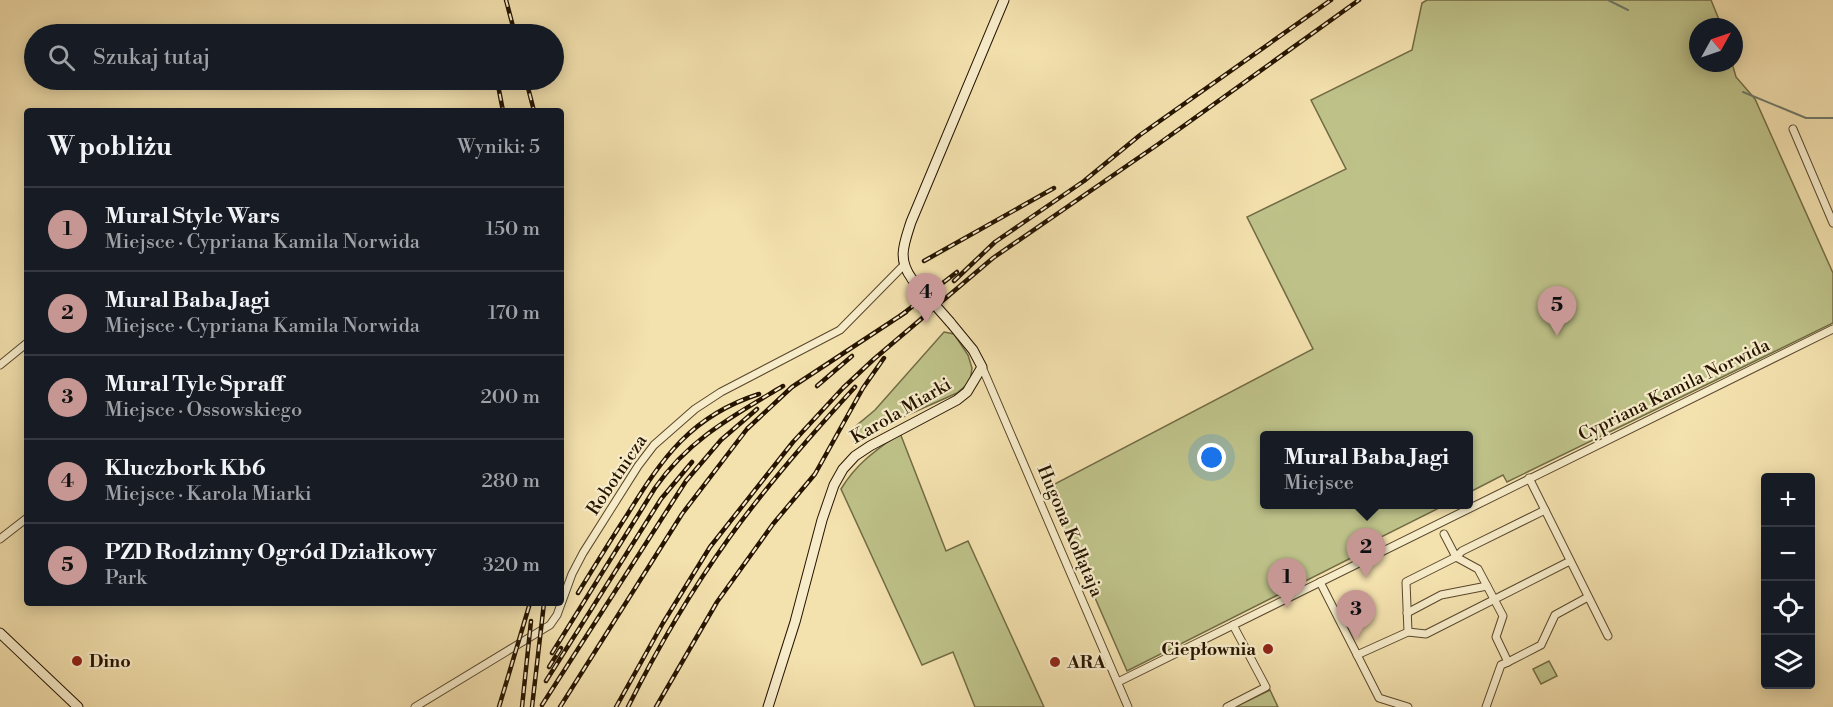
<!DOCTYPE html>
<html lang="pl">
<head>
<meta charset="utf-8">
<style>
	body { margin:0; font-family:"Libre Bodoni",serif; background:#242831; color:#f1f3f6 }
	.controls { position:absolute; right:18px; bottom:18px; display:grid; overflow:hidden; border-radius:6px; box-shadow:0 3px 15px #0003 }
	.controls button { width:54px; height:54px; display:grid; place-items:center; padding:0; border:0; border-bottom:2px solid #363941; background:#171b24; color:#f1f3f6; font:30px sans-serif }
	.compass { position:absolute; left:1689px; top:18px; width:54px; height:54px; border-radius:50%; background:#171b24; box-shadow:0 3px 15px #0003; rotate:50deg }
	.you { position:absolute; left:1212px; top:458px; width:21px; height:21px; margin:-15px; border:4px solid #fff; border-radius:50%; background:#1a73e8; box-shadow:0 0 0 9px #1a73e833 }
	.badge { display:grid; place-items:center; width:39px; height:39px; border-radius:50%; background:#c59692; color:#111; font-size:20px; font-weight:700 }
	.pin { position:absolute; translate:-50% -50px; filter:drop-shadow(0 2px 3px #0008) }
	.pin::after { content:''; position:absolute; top:32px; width:21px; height:18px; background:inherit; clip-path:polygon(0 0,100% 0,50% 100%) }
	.popup { position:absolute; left:1260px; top:431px; width:213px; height:78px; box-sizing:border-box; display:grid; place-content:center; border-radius:6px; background:#171b24; filter:drop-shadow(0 2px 4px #0005); font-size:20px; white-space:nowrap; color:#9ea1a6 }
	.popup b { font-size:22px; color:#f1f3f6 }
	.popup::after { content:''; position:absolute; left:50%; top:100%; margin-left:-12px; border:12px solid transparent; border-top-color:#171b24 }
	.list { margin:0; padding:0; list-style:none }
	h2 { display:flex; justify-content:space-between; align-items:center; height:78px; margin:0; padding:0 24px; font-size:26px }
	h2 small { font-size:20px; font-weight:400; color:#9ea1a6 }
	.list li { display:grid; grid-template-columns:39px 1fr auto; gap:18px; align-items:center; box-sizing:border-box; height:84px; padding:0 24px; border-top:2px solid #363941 }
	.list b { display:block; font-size:22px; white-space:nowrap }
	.list p { margin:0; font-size:20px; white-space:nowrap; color:#9ea1a6 }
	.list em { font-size:20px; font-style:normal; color:#9ea1a6 }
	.icon { flex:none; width:33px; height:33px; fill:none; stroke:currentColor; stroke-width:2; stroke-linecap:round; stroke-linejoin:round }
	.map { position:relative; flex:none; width:1833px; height:707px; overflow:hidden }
	.search { position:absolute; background:#171b24; box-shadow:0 3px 15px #0003; left:24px; top:24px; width:540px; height:66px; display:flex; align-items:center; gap:15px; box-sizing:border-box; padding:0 21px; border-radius:33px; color:#9ea1a6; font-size:22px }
	.panel { position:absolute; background:#171b24; box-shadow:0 3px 15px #0003; left:24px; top:108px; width:540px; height:498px; border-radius:6px }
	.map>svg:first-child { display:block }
</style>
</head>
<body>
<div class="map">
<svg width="1833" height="707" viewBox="0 0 1833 707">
	<rect width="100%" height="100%" fill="#f3e1ae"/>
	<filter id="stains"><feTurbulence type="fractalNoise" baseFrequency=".00333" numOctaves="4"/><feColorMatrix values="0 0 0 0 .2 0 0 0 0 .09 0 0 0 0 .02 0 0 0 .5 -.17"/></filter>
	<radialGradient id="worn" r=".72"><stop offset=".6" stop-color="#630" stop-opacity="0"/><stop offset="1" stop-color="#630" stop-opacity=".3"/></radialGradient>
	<g fill="#bec289" stroke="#726b44" stroke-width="1.5">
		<polygon points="1427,0 1711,0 1722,27 1698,27 1698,63 1732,63 1736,77 1755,99 1833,273 1833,323 1507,482 1503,475 1468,493 1468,436 1264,436 1264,504 1445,505 1369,543 1371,548 1127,671 1047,488 1313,349 1247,217 1346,169 1311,100 1412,50 1422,3"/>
		<polygon points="944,332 954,334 968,355 972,368 970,382 957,393 903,417 854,442 856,426 875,410"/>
		<path d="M900 433 946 551 968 541 1044 707H975L953 652 922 665 841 489C856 464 876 450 900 433Z"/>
		<polygon points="1549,661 1557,676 1541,684 1533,669"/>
		<polygon points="1270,690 1278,707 1235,707"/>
	</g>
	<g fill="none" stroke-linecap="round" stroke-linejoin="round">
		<g stroke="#6d796a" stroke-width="2">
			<polyline points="1608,0 1628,10"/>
			<polyline points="1743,92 1806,118 1833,118"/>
		</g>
		<defs>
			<g id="street">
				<polyline points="1793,129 1833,223"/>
				<polyline points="0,365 27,343"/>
				<polyline points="982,367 1128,707"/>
				<polyline points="1529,478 1608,636"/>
				<polyline points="0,539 27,518"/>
				<polyline points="1320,582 1379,698 1408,707"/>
				<polyline points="1407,613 1441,595 1487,586"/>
				<polyline points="1408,632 1426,634 1570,561"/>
				<polyline points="1357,655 1408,632 1406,582 1456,557 1444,534"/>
				<polyline points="1508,662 1541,645 1555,615 1588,597"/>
				<polyline points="1118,682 1833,329"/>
				<polyline points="415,707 550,625 557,615 572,574 583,553 638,466 654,445 695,409 721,392 840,330 904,265"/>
				<polyline points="1227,707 1266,687 1233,625"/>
				<polyline points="1486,707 1501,665 1508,662 1496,637 1503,616 1478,569 1456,557 1462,551 1545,510"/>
			</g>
			<g id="secondary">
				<path d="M912 279C897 259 904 244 911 222L1004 0"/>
				<polyline points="0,633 78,707"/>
				<polyline points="768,707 795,622 822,520 834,485 843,469 855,456 870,446 957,400 967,392 982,367 973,350 950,322"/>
			</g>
		</defs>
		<use href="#street" stroke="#59472c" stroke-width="9"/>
		<use href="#secondary" stroke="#261400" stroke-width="11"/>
		<use href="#street" stroke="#f7ecca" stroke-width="7"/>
		<use href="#secondary" stroke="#f7ecca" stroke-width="9"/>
		<defs>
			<g id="rail">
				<polyline points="506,0 515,34"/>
				<polyline points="497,80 503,111"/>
				<polyline points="526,80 534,111"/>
				<polyline points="924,261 1054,188"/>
				<polyline points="954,281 995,242 1084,181 1140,135 1331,0"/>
				<polyline points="900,316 957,272"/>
				<polyline points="561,323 561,407"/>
				<polyline points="817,386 852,356"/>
				<path d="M578 593C594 567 610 541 627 515 663 457 691 416 759 394"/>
				<path d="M552 653 655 488C689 439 733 416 783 386"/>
				<polyline points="549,667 561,648"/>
				<polyline points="546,681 661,499 692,462"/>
				<polyline points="542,705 686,481 721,440 757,409"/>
				<polyline points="499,707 530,603"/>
				<polyline points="522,707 531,621"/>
				<polyline points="532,707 544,603"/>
				<polyline points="560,707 682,514 747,429 792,387 906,312"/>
				<polyline points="616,707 663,623 710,547 793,442 843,388 874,359 993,258 1157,145 1359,0"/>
				<path d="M628 707C657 649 691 591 729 538 767 485 811 435 855 387"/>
				<polyline points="656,707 717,602 773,524 815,474 863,388 884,358"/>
			</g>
		</defs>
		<use href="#rail" stroke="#261400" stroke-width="4.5"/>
		<use href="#rail" stroke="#f7ecca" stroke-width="2" stroke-dasharray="7" stroke-linecap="butt"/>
		<defs>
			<polyline id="secondary-bridge" points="912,279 950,322"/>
		</defs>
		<use href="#secondary-bridge" stroke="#261400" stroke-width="11" stroke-linecap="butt"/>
		<use href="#secondary-bridge" stroke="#f7ecca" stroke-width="9"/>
	</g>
	<g fill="#8f2418" stroke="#f7ecca" stroke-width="2">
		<circle cx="1268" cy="649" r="6"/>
		<circle cx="77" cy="661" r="6"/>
		<circle cx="1055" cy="662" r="6"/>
	</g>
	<g text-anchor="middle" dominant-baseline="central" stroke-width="4.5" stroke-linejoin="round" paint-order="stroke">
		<g font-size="18" fill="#261400" stroke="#f7ecca">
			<text transform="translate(1674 390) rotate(-26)">Cypriana Kamila Norwida</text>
			<text transform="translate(901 411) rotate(-30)">Karola Miarki</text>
			<text transform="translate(617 475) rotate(-56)">Robotnicza</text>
			<text transform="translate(1070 531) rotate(67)">Hugona Kołłątaja</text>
		</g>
		<g font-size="18" font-weight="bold" fill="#261400" stroke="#f7ecca" text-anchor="start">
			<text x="1256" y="649" text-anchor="end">Ciepłownia</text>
			<text x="89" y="661">Dino</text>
			<text x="1067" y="662">ARA</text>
		</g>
	</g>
	<rect width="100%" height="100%" filter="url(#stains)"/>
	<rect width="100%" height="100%" fill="url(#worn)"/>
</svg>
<div class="controls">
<button>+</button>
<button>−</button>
<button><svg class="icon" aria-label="locate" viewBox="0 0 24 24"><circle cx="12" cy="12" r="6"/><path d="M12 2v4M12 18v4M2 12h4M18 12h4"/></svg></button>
<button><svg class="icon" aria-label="layers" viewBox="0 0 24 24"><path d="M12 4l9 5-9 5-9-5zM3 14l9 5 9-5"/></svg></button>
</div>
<svg class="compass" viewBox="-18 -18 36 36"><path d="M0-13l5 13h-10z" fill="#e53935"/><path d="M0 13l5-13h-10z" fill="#9ea1a6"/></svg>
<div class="you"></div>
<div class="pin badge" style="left:1287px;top:608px">1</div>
<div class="pin badge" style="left:1366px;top:578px">2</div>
<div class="popup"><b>Mural Baba Jagi</b>Miejsce</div>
<div class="pin badge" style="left:1356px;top:640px">3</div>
<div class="pin badge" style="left:926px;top:323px">4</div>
<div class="pin badge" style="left:1557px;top:336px">5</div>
<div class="search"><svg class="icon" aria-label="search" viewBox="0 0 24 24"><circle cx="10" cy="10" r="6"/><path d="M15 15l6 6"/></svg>Szukaj tutaj</div>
<section class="panel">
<h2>W pobliżu<small>Wyniki: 5</small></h2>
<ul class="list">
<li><span class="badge">1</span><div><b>Mural Style Wars</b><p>Miejsce · Cypriana Kamila Norwida</p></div><em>150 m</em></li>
<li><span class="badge">2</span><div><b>Mural Baba Jagi</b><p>Miejsce · Cypriana Kamila Norwida</p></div><em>170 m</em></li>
<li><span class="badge">3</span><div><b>Mural Tyle Spraff</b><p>Miejsce · Ossowskiego</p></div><em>200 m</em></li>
<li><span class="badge">4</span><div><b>Kluczbork Kb6</b><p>Miejsce · Karola Miarki</p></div><em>280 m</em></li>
<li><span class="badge">5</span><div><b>PZD Rodzinny Ogród Działkowy</b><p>Park</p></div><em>320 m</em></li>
</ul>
</section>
</div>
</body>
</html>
